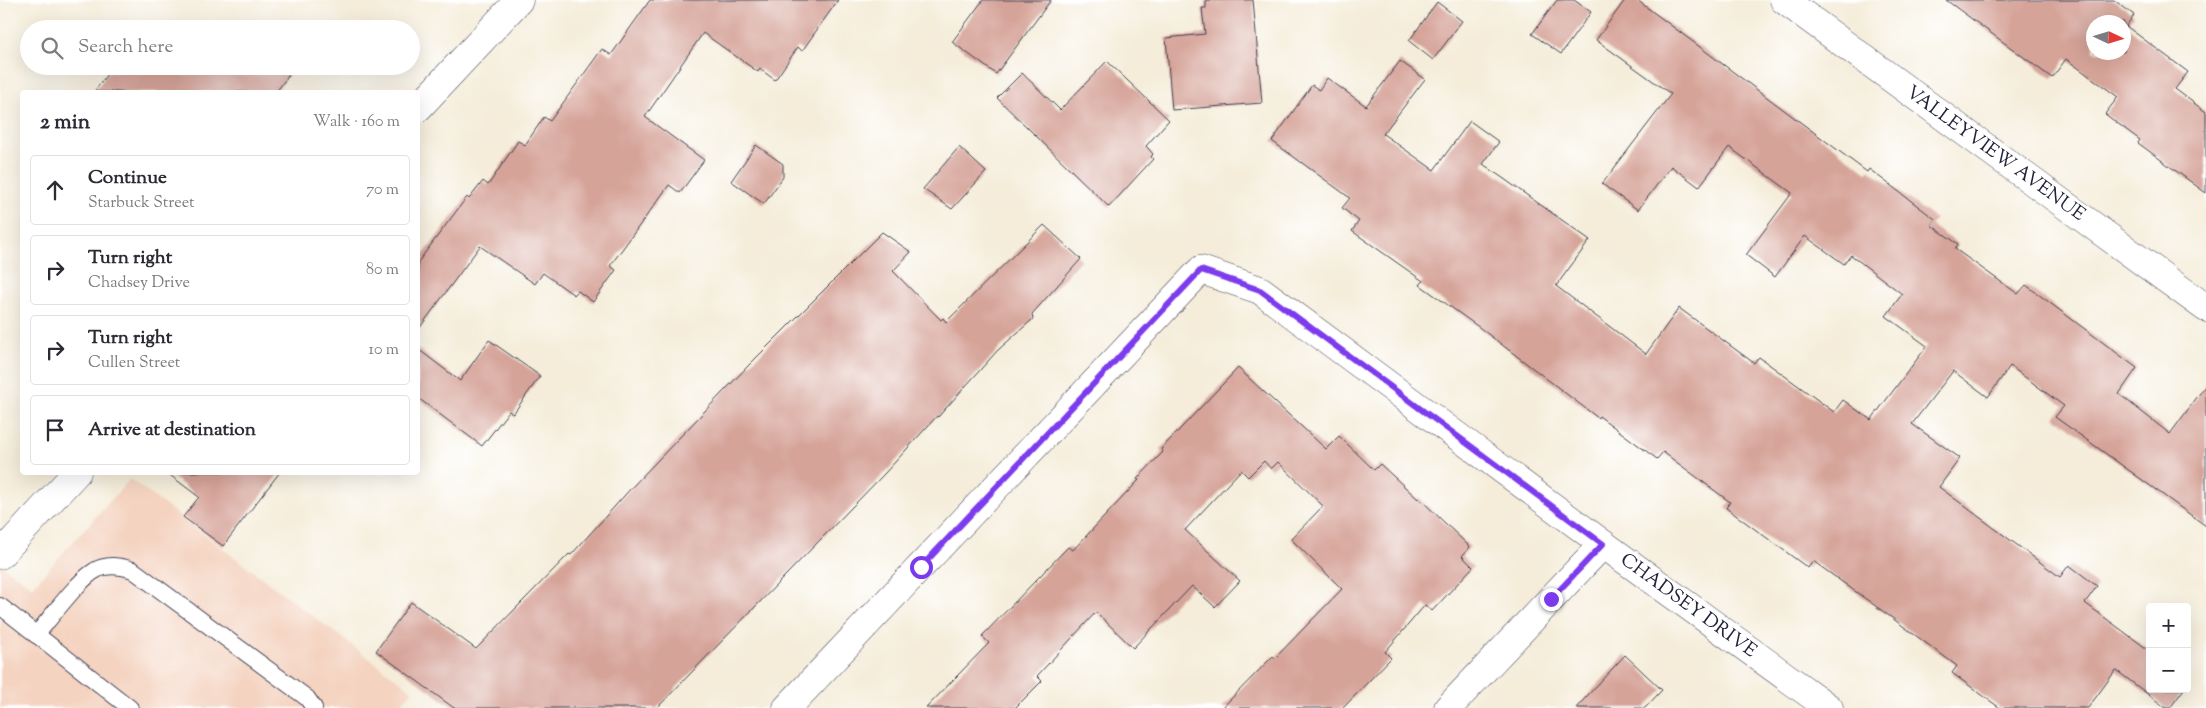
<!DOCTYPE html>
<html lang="en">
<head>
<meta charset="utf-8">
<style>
	body { margin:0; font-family:"Sorts Mill Goudy",serif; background:#f7f7f7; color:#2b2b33 }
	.controls { position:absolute; right:15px; bottom:15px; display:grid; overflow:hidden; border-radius:5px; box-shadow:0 5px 20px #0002 }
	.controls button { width:45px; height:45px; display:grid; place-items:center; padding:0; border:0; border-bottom:1px solid #e1e1e2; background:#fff; color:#2b2b33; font:25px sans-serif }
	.compass { position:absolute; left:2086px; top:15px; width:45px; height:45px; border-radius:50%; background:#fff; box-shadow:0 5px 20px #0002; rotate:94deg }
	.stop { position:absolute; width:15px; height:15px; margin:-11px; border:4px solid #7c3aed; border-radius:50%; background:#fff }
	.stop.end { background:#7c3aed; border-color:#fff; box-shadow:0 1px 5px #0008 }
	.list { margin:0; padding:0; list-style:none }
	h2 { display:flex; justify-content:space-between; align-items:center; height:65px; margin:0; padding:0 20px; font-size:21px }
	h2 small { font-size:16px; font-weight:400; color:#7c7c81 }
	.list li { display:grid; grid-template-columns:32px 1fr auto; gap:15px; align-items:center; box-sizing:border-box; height:70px; margin:0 10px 10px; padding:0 10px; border:1px solid #e1e1e2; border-radius:5px }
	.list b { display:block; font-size:19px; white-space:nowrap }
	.list p { margin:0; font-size:16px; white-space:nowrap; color:#7c7c81 }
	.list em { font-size:16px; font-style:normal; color:#7c7c81 }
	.icon { flex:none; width:28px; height:28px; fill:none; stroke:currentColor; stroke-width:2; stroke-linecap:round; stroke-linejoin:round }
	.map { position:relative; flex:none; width:2206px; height:708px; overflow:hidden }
	.search { position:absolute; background:#fff; box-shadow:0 5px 20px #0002; left:20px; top:20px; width:400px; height:55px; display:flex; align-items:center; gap:12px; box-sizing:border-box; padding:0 18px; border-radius:28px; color:#7c7c81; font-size:19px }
	.panel { position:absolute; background:#fff; box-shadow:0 5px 20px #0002; left:20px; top:90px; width:400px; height:385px; border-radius:5px }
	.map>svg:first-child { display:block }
</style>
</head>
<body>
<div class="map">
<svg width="2206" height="708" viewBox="0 0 2206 708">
	<rect width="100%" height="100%" fill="#fff"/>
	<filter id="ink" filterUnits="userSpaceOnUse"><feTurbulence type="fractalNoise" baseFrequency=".02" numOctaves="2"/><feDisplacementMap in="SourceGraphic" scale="10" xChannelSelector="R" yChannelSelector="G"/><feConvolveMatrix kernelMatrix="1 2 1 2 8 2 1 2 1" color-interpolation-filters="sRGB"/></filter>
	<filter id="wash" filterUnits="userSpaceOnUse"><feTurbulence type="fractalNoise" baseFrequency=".0096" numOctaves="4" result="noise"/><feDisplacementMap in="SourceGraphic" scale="20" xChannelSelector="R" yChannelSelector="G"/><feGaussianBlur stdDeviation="1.12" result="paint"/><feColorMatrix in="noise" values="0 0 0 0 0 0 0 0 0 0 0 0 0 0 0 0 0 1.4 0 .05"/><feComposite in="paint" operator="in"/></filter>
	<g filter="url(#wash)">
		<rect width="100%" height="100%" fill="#f5edda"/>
		<polygon fill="#f4d3c0" points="130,479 413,691 397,708 0,708 0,564 32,587"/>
		<g id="blocks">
			<g fill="#d5a398" fill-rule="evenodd">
				<polygon points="650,0 838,0 802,51 798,47 775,80 760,69 758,72 703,33 645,117 704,160 680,193 669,185 610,266 616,270 593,302 578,291 574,295 543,273 535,284 480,246 418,330 418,262 467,197 469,199 483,181 488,185 518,141 525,145 544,117 550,121 602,49 611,55"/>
				<polygon points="983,0 1051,0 996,74 952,42"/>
				<polygon points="1206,0 1253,0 1262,103 1172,110 1166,38 1205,34 1202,8 1206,8"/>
				<polygon points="1557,0 1574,0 1591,12 1561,54 1532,34"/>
				<polygon points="1625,0 1637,0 1867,172 1869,169 1935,219 1931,225 1958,244 1955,249 2018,294 2026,285 2137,368 2119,394 2170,434 2206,385 2206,526 2055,417 2064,406 2010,366 1988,397 1953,371 1912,424 1960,458 1939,487 2060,577 2069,565 2097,586 2085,603 2150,651 2150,689 2184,689 2170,708 2166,708 2116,670 2088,708 2000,708 1952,673 1957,666 1888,615 1813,561 1808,568 1726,508 1730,502 1663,452 1657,459 1599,416 1598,418 1480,328 1420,285 1423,281 1352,231 1359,221 1342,208 1350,198 1272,141 1312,85 1319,90 1327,78 1366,106 1400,61 1425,79 1383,134 1434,170 1470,121 1499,142 1483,164 1590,240 1556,286 1646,354 1679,308 1754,363 1759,357 1834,412 1843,400 1871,420 1927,346 1886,316 1902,294 1851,255 1844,264 1805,236 1775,277 1746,255 1792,193 1729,147 1699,187 1671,166 1638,210 1602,184 1671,94 1596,40"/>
				<path d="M1946 0H2114L2134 15 2126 26 2188 72 2175 89 2206 112V193L2138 143 2140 140 2105 114 2118 97 2066 59 2052 78ZM2094 22H2124V52H2094Z"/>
				<polygon points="1437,2 1462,21 1433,60 1409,41"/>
				<polygon points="212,23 225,23 233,29 209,29"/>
				<polygon points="1107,61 1169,120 1146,146 1153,154 1151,157 1153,159 1109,207 997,98 1022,73 1060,110"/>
				<polygon points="113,66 283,66 291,72 276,92 94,92"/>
				<polygon points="756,145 783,164 783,177 764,204 731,181"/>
				<polygon points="959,147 986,172 952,209 923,189"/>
				<polygon points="1044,225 1081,259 1032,314 1033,319 998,350 938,417 937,416 885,473 657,708 454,708 376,651 411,602 476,649 569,554 571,555 633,486 748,366 882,232 911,252 893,271 941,320 943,318 946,322"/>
				<polygon points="489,340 540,376 513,414 509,411 482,446 418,398 418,349 460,381"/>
				<polygon points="1238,368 1326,449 1339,436 1374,470 1380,464 1418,499 1419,498 1470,547 1462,556 1473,567 1432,611 1425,605 1385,652 1391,658 1343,708 1222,708 1273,656 1275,658 1342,589 1291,539 1323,506 1278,462 1271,469 1264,461 1248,477 1241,470 1185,530 1240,581 1215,607 1192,586 1133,648 1096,612 1037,676 1042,681 1015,708 926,708 989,643 982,636 1068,547 1073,550 1139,480 1137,479 1163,452 1161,449"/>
				<polygon points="166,472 280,472 223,546 183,517 199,497"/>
				<polygon points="1625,655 1662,690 1645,708 1576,708"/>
			</g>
		</g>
	</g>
	<g filter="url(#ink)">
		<use href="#blocks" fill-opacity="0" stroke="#424053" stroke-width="1"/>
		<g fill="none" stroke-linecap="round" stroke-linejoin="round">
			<defs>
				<g id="service">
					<polyline points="0,606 130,708"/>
					<path d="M36 635C50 619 80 577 98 569 110 564 121 566 133 570L307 698 314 708"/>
				</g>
				<g id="minor">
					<polyline points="1784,0 2206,308"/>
					<polyline points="418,108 519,0"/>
					<polyline points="0,555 77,472"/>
					<polyline points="787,708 1201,270 1260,290 1603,544 1829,708"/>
					<polyline points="1448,708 1603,544"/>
				</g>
			</defs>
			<use href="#service" stroke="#424053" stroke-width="18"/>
			<use href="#minor" stroke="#424053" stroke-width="29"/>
			<use href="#service" stroke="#fff" stroke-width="16"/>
			<use href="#minor" stroke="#fff" stroke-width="28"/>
		</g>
	</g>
	<g fill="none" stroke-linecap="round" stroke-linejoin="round" filter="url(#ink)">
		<polyline stroke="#7c3aed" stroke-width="6" points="921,567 1201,270 1260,290 1603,544 1551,599"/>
	</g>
	<g text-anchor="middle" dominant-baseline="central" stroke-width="5" stroke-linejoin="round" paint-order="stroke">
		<g font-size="19" fill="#22223b" stroke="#fff">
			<text transform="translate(1995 154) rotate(36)">VALLEYVIEW AVENUE</text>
			<text transform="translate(1688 606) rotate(36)">CHADSEY DRIVE</text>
		</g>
	</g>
</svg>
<div class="controls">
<button>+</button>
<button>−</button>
</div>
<svg class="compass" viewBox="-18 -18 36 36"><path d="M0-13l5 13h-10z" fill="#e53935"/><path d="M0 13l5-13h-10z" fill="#7c7c81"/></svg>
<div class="stop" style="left:921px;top:567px"></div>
<div class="stop end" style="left:1551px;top:599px"></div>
<div class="search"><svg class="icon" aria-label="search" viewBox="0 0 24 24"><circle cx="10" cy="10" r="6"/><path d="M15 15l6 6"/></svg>Search here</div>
<section class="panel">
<h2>2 min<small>Walk · 160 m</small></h2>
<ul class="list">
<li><svg class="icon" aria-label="ahead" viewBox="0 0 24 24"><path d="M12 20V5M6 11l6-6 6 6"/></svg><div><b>Continue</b><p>Starbuck Street</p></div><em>70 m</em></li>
<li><svg class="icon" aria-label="right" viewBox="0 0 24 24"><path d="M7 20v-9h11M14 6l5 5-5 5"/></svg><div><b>Turn right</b><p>Chadsey Drive</p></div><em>80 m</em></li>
<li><svg class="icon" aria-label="right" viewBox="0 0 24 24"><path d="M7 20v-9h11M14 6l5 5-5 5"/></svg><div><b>Turn right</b><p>Cullen Street</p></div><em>10 m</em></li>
<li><svg class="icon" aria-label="arrive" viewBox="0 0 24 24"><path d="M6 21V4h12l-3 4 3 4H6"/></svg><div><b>Arrive at destination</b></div></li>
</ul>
</section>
</div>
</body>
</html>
